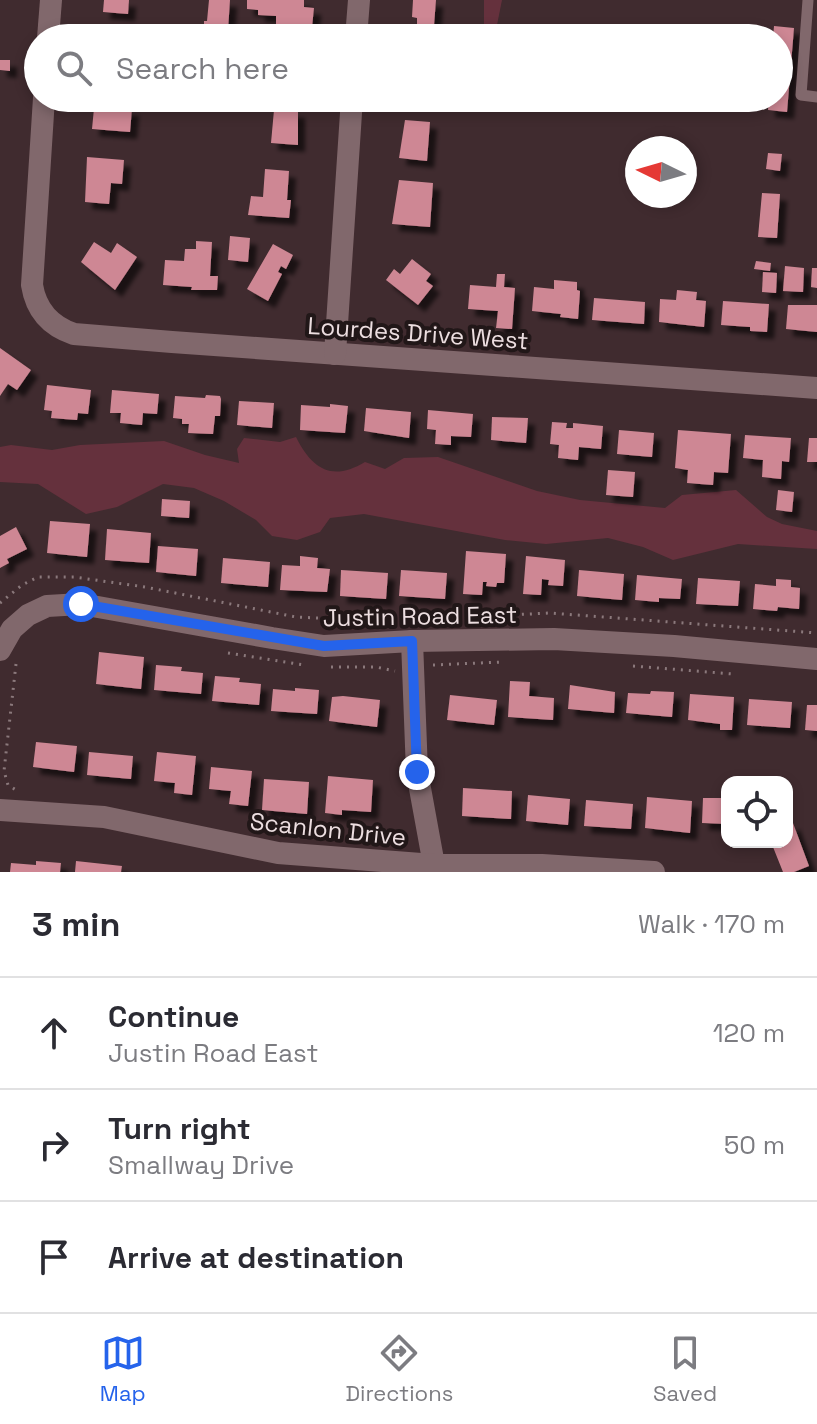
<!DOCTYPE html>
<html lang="en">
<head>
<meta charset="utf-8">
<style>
	body { margin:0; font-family:"Space Grotesk",sans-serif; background:#f2f2f3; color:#2b2b33 }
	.controls { position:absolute; right:24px; bottom:24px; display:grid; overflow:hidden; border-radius:16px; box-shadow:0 4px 12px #0003 }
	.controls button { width:72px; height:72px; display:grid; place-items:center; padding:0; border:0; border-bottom:2px solid #e1e1e2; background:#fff; color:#2b2b33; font:40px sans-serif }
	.compass { position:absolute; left:625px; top:136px; width:72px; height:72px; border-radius:50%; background:#fff; box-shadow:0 4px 12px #0003; rotate:275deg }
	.stop { position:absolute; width:24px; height:24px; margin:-18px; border:6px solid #2563eb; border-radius:50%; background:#fff }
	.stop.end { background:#2563eb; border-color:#fff; box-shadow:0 2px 8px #0008 }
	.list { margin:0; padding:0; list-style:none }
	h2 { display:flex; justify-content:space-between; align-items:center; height:104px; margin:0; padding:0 32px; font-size:34px }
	h2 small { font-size:26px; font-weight:400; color:#7c7c81 }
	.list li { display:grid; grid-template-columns:52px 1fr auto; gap:24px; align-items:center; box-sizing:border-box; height:112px; padding:0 32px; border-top:2px solid #e1e1e2 }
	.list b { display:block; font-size:30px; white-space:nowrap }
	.list p { margin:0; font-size:26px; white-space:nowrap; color:#7c7c81 }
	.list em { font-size:26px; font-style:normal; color:#7c7c81 }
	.icon { flex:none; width:44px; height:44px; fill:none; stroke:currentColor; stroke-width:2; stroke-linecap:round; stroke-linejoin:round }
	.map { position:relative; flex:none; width:817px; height:872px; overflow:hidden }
	.search { position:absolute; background:#fff; box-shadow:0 4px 12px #0003; left:24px; right:24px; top:24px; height:88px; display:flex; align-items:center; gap:20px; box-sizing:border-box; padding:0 28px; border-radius:44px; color:#7c7c81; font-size:30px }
	.sheet { height:440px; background:#fff }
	nav { display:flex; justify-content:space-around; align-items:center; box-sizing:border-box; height:112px; border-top:2px solid #e1e1e2; background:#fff; font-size:22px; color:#7c7c81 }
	nav a { display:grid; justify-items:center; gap:4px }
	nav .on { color:#2563eb }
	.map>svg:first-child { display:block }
</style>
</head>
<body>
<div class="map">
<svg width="817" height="872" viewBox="0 0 817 872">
	<defs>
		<filter id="shadow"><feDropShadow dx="7" dy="7" stdDeviation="2" flood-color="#0009"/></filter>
	</defs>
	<rect width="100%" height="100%" fill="#402b2f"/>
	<g fill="#65313d">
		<polygon points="484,0 502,0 495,35 484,28"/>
		<path d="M296 437C312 469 332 482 365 462L385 469 404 458 438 457 537 491 580 500 665 508 682 495 736 490 767 517 782 524 817 531V549L738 544 673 560 643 547 608 538 546 544 505 540 364 514 330 518 320 532 297 540 272 536 256 520 224 501 194 488 163 484 117 507 86 514 38 484 0 482V447L11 445 52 450 80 445 164 441 205 455 239 463 237 449 244 438 280 442Z"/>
	</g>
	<g fill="#ce8794" filter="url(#shadow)">
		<polygon points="104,0 129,0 128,14 103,12"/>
		<polygon points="209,0 230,0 228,30 204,28 204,21 207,21"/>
		<polygon points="247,0 304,0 304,7 314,8 312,27 276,24 276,16 258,15 258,10 247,9"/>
		<polygon points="413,0 436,0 433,38 411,38 412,24 417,24 417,18 412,17"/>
		<polygon points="774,26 794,28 787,112 768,110 769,98 779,98 779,38 773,38"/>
		<polygon points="0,60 10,60 10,71 0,70"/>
		<polygon points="95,98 119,98 118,108 132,109 130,132 92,129"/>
		<polygon points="274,110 298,111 298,145 271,143"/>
		<polygon points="405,120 430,122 427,161 399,158"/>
		<polygon points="768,153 782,154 780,171 766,169"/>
		<polygon points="87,157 124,160 122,184 111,183 109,204 85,202"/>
		<polygon points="265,169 289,171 287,200 291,200 289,218 248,215 251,196 263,197"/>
		<polygon points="399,180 433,183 430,227 392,224"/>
		<polygon points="762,193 780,194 777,238 758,237"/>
		<polygon points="230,236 250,238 248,262 228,260"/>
		<polygon points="196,241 212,242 210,276 218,276 217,290 191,290 192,287 163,285 165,260 184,261 185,249 196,249"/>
		<polygon points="94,242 111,253 117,243 137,257 115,290 81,262"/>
		<polygon points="273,244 293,255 286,269 281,266 278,272 282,274 268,301 247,289"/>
		<polygon points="412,259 431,274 426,281 433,286 418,305 386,280 394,269 400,274"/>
		<polygon points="756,261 771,263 770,271 754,269"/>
		<polygon points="785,266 804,268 803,292 783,291"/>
		<polygon points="812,268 817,268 817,288 811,287"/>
		<polygon points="763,272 777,273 776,293 762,292"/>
		<polygon points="497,274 505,274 504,287 515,288 512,329 496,328 498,311 468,309 470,285 496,287"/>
		<polygon points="554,280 577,282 577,290 580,291 578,319 560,317 561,314 532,311 534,287 554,289"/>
		<polygon points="677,290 697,292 696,300 706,301 704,327 659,322 660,299 676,300"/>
		<polygon points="594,298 645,302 644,324 592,320"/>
		<polygon points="723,301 769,304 767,332 750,331 750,327 721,325"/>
		<polygon points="788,305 817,305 817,332 786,329"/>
		<polygon points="0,348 31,370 17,390 8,384 0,396"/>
		<polygon points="47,385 91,390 88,414 78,413 77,420 51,418 52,411 44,410"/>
		<polygon points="112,390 159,394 157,414 143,413 142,425 120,423 121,413 110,413"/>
		<polygon points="206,395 220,396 221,399 220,416 215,416 213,434 188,433 189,424 182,424 182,419 173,418 175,396 205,398"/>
		<polygon points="239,401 274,403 272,428 237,425"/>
		<polygon points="330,404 348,406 345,433 300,430 301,405 330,407"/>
		<polygon points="366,408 411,412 409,438 364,431"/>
		<polygon points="428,410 473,414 471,437 451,436 451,445 435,444 436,430 427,429"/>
		<polygon points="492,417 528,418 526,443 491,440"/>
		<polygon points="552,422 567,423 566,428 573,428 573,423 603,426 601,449 579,447 578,460 558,458 559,445 550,444"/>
		<polygon points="619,430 654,433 652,457 617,454"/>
		<polygon points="678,430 731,434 728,473 714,472 713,485 687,483 688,470 675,468"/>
		<polygon points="745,435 791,438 789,462 782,461 781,479 762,477 763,460 743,458"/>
		<polygon points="809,438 817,438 817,462 807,462"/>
		<polygon points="608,470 635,472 633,497 606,495"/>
		<polygon points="778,490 794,492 792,512 776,510"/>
		<polygon points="162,499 190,501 189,518 161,516"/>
		<polygon points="50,521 90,524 87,557 47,553"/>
		<polygon points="16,527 27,549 7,559 9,563 0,568 0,536"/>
		<polygon points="107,529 151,533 149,563 105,560"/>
		<polygon points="158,546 198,549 196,576 156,572"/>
		<polygon points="466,551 506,554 504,583 497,583 496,587 486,586 487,582 483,582 482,595 463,594"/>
		<polygon points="300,556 318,558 317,568 330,569 327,592 280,590 282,565 300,566"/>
		<polygon points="526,556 565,560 563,586 548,585 549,580 542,579 541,595 523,594"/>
		<polygon points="223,558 270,562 268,587 221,583"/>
		<polygon points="341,570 388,573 386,599 340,596"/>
		<polygon points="401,570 447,573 445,599 399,596"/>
		<polygon points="579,570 624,574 622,600 577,596"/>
		<polygon points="637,575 682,579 680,599 659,598 659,602 635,600"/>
		<polygon points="698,578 740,581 738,606 696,604"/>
		<polygon points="776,579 791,580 791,587 800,588 799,609 778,607 777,611 753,609 755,584 776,586"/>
		<polygon points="99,652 144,657 141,689 96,684"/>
		<polygon points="156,665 182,667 181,671 203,673 201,694 154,690"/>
		<polygon points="215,676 240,678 239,682 261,684 259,705 212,701"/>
		<polygon points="510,681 530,682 529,696 554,698 553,720 508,717"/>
		<polygon points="570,685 615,692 614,713 568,709"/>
		<polygon points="295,688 319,690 317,714 271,711 273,689 295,691"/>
		<polygon points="651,691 674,692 672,717 626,713 628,693 650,694"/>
		<polygon points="690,694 734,697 732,730 720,730 720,724 688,720"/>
		<polygon points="450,695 497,700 494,725 447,720"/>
		<polygon points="343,696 380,700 377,727 329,721 332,697"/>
		<polygon points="749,699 792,702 790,728 747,725"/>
		<polygon points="807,705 817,705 817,731 805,730"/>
		<polygon points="36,742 77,746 74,772 33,767"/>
		<polygon points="89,752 133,756 131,779 87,775"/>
		<polygon points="157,752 196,756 192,795 174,793 175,783 154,781"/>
		<polygon points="211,767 252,771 248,806 229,804 231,791 209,789"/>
		<polygon points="328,776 373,780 371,812 342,810 342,815 325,813"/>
		<polygon points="264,779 309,782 307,814 262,810"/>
		<polygon points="724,782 727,782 727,824 702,823 703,798 723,798"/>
		<polygon points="463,788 512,791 511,819 462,816"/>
		<polygon points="528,795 570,799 568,825 526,821"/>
		<polygon points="647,797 692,801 690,833 645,828"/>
		<polygon points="586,800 633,804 631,829 584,826"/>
		<polygon points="793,823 809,866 794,872 783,872 771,842 787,842 787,825"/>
		<polygon points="36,861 61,863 60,872 10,872 11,863 36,865"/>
		<polygon points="76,861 122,866 121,872 75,872"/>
	</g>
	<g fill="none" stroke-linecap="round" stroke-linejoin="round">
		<g stroke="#8b797c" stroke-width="3" stroke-dasharray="2 6" stroke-linecap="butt">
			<polyline points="31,84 33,52"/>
			<polyline points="0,603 22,585 38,577 74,577 145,587 296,617 382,621"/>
			<polyline points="426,619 550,613 817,633"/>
			<polyline points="228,653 304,665"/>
			<polyline points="16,664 4,771 8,785 16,790"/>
			<polyline points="433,665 502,662"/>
			<polyline points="633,666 733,674"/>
			<polyline points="331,667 376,667 395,671"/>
		</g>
		<polyline stroke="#81686c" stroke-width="11" points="808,0 801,95 817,97"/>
		<g stroke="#81686c" stroke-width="22">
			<polyline points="48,38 51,0"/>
			<polyline points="356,38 359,0"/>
			<path d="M44 98 32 285C36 310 50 326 74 334L172 342 817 388"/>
			<polyline points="335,354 352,98"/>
			<polyline points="412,641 417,772 434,865"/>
			<polyline points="0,650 12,629 28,615 47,606 81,604 272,638 324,646 412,641 554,639 674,646 817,659"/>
			<polyline points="0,810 104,817 278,853 434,865 542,865 654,872"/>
		</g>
	</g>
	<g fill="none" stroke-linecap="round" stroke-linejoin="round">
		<polyline stroke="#2563eb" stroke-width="10" points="81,604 324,646 412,641 417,772"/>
	</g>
	<g text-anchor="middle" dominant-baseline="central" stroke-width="8" stroke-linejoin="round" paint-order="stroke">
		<g font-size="24" fill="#ecdee0" stroke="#211718">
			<text transform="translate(418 333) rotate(4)">Lourdes Drive West</text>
			<text transform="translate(420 616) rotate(-1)">Justin Road East</text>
			<text transform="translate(328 829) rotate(6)">Scanlon Drive</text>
		</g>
	</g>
</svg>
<div class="controls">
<button><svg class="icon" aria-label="locate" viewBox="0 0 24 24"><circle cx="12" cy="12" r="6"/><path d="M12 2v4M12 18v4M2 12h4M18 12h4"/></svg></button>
</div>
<svg class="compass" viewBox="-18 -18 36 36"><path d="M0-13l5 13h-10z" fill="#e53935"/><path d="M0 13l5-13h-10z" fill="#7c7c81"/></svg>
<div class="stop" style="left:81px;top:604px"></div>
<div class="stop end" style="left:417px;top:772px"></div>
<div class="search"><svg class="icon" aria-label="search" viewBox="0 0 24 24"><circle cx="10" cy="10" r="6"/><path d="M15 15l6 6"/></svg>Search here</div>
</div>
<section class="sheet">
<h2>3 min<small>Walk · 170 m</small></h2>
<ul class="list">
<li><svg class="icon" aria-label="ahead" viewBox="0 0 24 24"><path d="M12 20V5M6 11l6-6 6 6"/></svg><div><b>Continue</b><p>Justin Road East</p></div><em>120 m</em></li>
<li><svg class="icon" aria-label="right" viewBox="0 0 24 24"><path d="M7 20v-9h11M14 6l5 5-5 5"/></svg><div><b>Turn right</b><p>Smallway Drive</p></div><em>50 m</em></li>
<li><svg class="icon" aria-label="arrive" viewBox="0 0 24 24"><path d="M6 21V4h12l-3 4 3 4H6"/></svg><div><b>Arrive at destination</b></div></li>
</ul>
</section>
<nav>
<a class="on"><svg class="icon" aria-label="map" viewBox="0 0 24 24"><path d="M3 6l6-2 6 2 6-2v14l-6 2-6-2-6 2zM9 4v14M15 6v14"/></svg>Map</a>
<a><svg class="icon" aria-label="directions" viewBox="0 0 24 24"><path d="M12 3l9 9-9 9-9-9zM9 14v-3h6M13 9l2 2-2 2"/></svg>Directions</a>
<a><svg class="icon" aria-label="saved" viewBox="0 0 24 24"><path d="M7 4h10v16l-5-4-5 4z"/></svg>Saved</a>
</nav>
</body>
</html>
